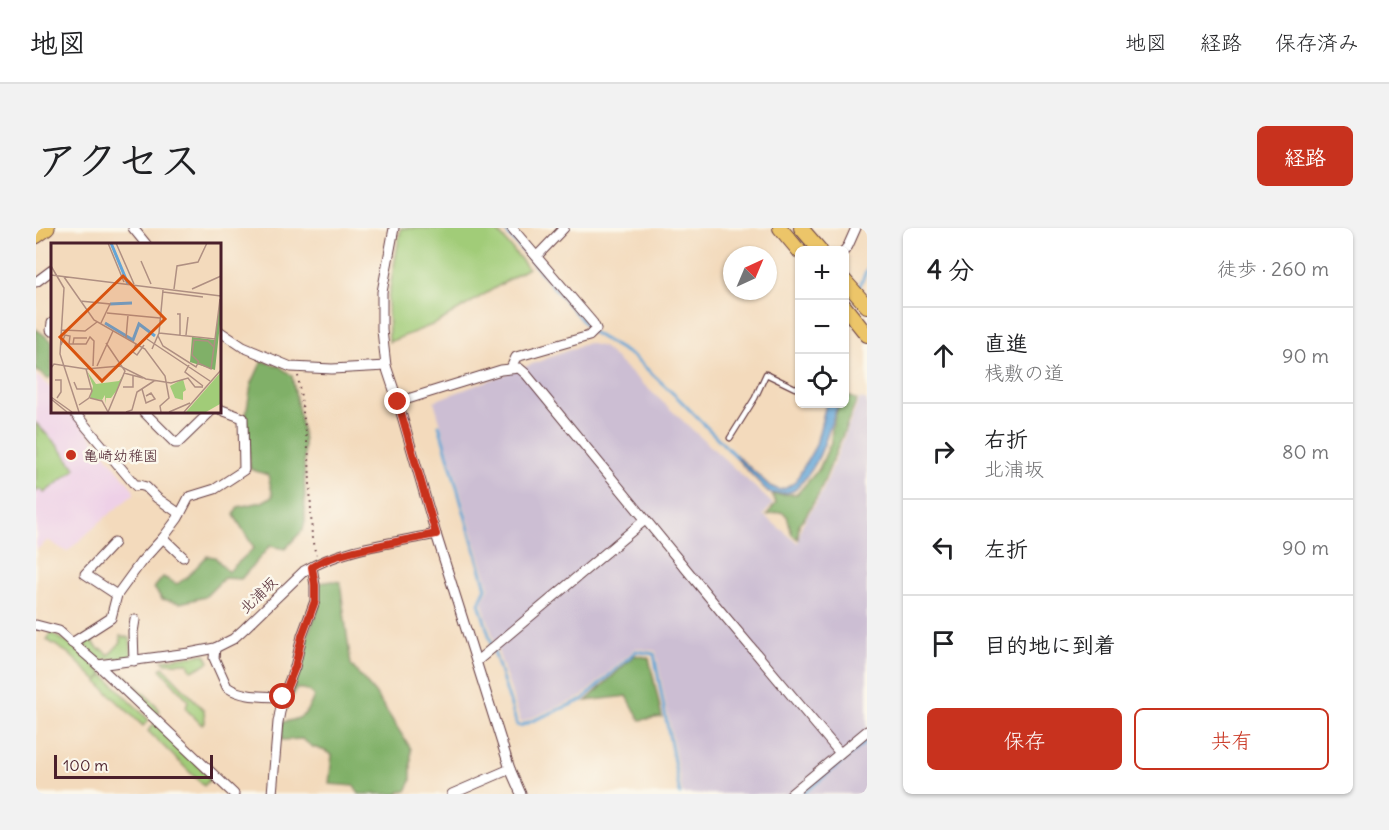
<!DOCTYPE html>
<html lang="ja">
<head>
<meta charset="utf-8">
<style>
	body { margin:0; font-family:Delius,"Klee One",sans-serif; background:#f2f2f2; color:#202124 }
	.controls { position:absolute; right:18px; top:18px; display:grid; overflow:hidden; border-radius:9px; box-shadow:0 2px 4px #0004 }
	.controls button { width:54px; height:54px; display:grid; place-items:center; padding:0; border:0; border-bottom:2px solid #e0e0e0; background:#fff; color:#202124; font:30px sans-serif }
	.compass { position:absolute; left:687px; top:18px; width:54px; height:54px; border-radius:50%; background:#fff; box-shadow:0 2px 4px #0004; rotate:44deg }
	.scale { position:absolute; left:18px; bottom:15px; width:159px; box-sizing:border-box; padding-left:6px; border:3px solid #4a1f2b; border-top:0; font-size:16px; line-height:21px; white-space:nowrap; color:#4a1f2b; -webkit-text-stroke:4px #fbf7ec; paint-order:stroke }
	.stop { position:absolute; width:18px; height:18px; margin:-14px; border:4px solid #c8321e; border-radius:50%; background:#fff }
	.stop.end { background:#c8321e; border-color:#fff; box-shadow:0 2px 6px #0008 }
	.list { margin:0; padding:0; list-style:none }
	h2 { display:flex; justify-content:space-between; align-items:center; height:78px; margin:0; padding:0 24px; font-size:26px }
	h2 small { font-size:20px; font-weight:400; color:#757577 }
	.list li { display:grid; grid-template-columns:39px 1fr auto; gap:18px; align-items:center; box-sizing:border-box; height:96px; padding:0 24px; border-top:2px solid #e0e0e0 }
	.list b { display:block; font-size:22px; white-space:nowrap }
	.list p { margin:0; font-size:20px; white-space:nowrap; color:#757577 }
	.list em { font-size:20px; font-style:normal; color:#757577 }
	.actions { display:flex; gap:12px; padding:18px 24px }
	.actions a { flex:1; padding:14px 0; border:2px solid #c8321e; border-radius:9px; text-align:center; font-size:21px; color:#c8321e }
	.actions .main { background:#c8321e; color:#fff }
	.icon { flex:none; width:33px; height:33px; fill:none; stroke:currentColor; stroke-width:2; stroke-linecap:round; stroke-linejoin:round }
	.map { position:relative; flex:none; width:831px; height:566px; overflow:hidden; border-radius:9px }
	header { display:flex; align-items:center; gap:36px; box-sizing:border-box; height:84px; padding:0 30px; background:#fff; border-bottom:2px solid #e0e0e0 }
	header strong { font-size:28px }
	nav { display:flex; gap:33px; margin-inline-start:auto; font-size:21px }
	.intro { display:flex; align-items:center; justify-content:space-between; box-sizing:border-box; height:144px; padding:0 36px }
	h1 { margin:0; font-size:42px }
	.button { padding:15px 27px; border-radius:9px; background:#c8321e; color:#fff; font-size:21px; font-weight:700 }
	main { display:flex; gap:36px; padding:0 36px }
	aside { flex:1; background:#fff; border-radius:9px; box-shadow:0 2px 4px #0004 }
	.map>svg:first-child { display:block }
</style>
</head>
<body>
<header>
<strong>地図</strong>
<nav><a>地図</a><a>経路</a><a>保存済み</a></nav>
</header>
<div class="intro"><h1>アクセス</h1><a class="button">経路</a></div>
<main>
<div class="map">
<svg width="831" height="566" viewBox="0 0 831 566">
	<rect width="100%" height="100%" fill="#fbf7ec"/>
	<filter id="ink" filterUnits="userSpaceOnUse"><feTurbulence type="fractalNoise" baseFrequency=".0167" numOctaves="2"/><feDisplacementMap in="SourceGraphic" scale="12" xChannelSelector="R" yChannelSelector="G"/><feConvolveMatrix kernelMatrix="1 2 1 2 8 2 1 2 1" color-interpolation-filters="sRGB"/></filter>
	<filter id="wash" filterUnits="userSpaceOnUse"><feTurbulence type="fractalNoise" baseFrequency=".008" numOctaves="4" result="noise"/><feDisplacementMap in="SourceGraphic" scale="24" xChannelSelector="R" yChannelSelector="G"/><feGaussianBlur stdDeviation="1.35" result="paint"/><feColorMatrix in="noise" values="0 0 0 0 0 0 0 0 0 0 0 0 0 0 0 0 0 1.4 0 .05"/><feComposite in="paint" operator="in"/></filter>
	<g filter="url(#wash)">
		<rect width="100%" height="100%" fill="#f3dabc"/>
		<polygon fill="#eed0e7" points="0,147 16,161 16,183 35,183 97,261 98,266 65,293 31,324 12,312 0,322"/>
		<polygon fill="#ccbed3" points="552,115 567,119 737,276 727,287 762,315 766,297 786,265 824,170 831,173 831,566 647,566 620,423 600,420 545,469 485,494 446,374 453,360 398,173"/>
		<g fill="#a1cc78" stroke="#767652" stroke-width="1.5">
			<polygon points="365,0 459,0 492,40 401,95 353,114 352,71"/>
			<polygon points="0,195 22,218 40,241 8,265 4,261 0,264"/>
			<polygon points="15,405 38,418 67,446 61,453 32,425 11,412"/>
			<polygon points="54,406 59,410 56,414 64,422 66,421 73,427 85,414 84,408 94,410 96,429 63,432 46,415 46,411"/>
			<polygon points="169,426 173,434 160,441 155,442 152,435 130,435 126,432"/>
			<polygon points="127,439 168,482 169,494 166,497 150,481 152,472 124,441"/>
			<polygon points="88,446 94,452 92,454 97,459 99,457 120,477 124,484 120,487 86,453 87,451 85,449"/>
			<polygon points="68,447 113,492 107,498 61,454"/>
			<polygon points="119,495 175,550 168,558 112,503"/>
		</g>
		<g fill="#80b068" stroke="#65684a" stroke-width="1.5">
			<polygon points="0,101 16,113 16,148 12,151 0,142"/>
			<polygon points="226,133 243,138 256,148 268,212 269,293 267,302 249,321 234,318 205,351 188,350 169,369 144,375 126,371 118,360 127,349 141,356 150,350 171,328 179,329 192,344 218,320 198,287 202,279 226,274 237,268 232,247 214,241 210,187 215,157"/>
			<polygon points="809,166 821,172 783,266 769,289 763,295 762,311 756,307 751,288 745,284 731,287 740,275 736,267 761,266 783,241 795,214 796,200 803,176 808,176"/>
			<path d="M297 353 304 354 315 437 339 465 375 521V553L370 563 363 564V566H323L318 558 293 556 296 527 289 523 277 519 266 511 246 512V494C266 492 271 487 278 468 272 462 269 460 260 461L257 468 254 467 265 437 272 405 281 385 283 355Z"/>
			<polygon points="599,427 613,430 626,489 604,492 591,468 550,473"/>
		</g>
		<path fill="#64a5d7" stroke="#576281" stroke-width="1.5" d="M790 176H801V179C791 205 786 232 767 253 764 257 761 261 757 263 749 266 741 266 733 265L700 230V227L734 258 743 262 750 260 759 254 780 217Z"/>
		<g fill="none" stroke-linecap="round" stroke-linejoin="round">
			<g stroke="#64a5d7" stroke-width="3">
				<polyline points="467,0 556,104 598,129 643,171 701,230"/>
				<polyline points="822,62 831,41"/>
				<polyline points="808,101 811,91"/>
				<polyline points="403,197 450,360 443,375 481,497 484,498 546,472 600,423 618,426 644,566"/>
				<polyline points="767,566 831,513"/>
			</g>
		</g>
	</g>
	<g filter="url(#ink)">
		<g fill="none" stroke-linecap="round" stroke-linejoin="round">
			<defs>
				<polyline id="service" points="694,210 719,170 730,146 759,160 764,158"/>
				<g id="minor">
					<polyline points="97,0 110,16"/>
					<polyline points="358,0 346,64 346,102 350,138 362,174 400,306 474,541 485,566"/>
					<polyline points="808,23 812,18 820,0"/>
					<polyline points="501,28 528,0"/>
					<polyline points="0,54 16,42"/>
					<polyline points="16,95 15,102 16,103"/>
					<polyline points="183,103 207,119 255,139 296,141 350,138"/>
					<polyline points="475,140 480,129 553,108 560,101 557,95 476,0"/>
					<polyline points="362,174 465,142 483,140 490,146 687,386 804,525"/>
					<polyline points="37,183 100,258 103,257 110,259 121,270 144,286"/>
					<polyline points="107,183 139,215 142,215 175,183"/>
					<polyline points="127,310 147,329"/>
					<polyline points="78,315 49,346 81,367"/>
					<polyline points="0,397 23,403 33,412 62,437 198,566"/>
					<polyline points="36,415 75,390 81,367 105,334 127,310 142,290 153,269 179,261 208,242 207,190 183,181"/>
					<path d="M179 420 178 430 191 459C207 470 228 468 247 469"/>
					<polyline points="98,433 97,404 99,392"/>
					<polyline points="441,433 609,292"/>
					<path d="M62 437 153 425 179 420 197 411 209 400 268 343C307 320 356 315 400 306"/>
					<polyline points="236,566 242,494 247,469 259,439 266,408 279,373 279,357 276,339"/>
					<polyline points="416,566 474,541"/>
					<polyline points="755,566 831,503"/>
				</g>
				<g id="primary">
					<polyline points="744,0 764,24"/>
					<polyline points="765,0 784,22"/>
					<polyline points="808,52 831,78"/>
					<polyline points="808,78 831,107"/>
				</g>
				<polyline id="trunk" points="0,8 11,0"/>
			</defs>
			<use href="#service" stroke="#633b41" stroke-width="7"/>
			<use href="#minor" stroke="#633b41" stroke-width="11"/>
			<use href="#primary" stroke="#633b41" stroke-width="16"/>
			<use href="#trunk" stroke="#633b41" stroke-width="17"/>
			<polyline stroke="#633b41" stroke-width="2" stroke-dasharray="1.5 4.5" stroke-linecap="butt" points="262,148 273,228 276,311 280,327"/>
			<use href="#service" stroke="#fff" stroke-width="4.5"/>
			<use href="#minor" stroke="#fff" stroke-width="9"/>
			<use href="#primary" stroke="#ecc569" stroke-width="14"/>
			<use href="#trunk" stroke="#ecc569" stroke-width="15"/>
		</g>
	</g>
	<g fill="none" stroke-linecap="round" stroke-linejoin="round" filter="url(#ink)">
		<path stroke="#c8321e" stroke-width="8" d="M247 469 259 439 266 408 279 373V357L276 339C286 332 299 328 311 325 341 317 371 312 400 306L362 174"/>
	</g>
	<circle fill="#c8321e" stroke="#fbf7ec" stroke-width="2" cx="35" cy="227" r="6"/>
	<g text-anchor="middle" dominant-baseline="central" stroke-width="5" stroke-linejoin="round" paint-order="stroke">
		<g font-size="15" fill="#4a1f2b" stroke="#fbf7ec" text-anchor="start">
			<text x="47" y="227">亀崎幼稚園</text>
		</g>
		<g font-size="15" fill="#4a1f2b" stroke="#fbf7ec">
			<text transform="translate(222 367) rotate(-44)">北浦坂</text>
		</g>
	</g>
	<g transform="translate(15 15)">
		<rect width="170" height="170" fill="#f3dabc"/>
		<path d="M36 128 45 141 68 138 73 131 66 147 60 155H55L54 161V152L51 157 39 155 42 143ZM169 130V161L155 169H135ZM132 136 135 147 132 149V157L124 155 119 143Z" fill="#a1cc78"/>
		<path d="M169 56V81L164 127 139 119 141 94 164 97Z" fill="#80b068"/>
		<path fill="none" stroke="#64a5d7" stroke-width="3" d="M60 0 77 41M59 61 81 60M54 80 82 97 88 81 104 93"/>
		<path fill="none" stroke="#af8f82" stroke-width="1.5" d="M57 0 73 39M65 0 83 41M90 18 100 41M0 23 13 45 9 111 28 169M0 32 170 53M13 34 43 77 94 106 114 133 118 155 109 163 110 169M123 46 126 23 147 19 156 0M141 46 170 33M112 49 152 54M29 58 59 61 50 80M56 70 109 75M126 71H129V92M11 87 34 88 46 79M108 90 164 96 169 56M135 92 137 74M107 93 112 103 145 124 147 120 160 126 164 96M75 95 77 72M96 96 159 138M55 100 74 128 57 169M22 101 23 95H36M85 101 82 109 86 112 93 102M10 102 14 92 19 93 18 101H35L39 94 43 98 42 123M101 106 108 90 112 47M148 119 141 112 143 97 157 98 163 104M138 122 134 129 152 143M46 123 62 88M0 125 3 121 35 126 69 123 95 136 120 140 137 135 144 144H152M73 130 92 135M4 137H10V149L6 155M23 139 26 146H41M72 144H82V133M91 146 95 160 104 156 100 150 95 153M0 154 21 169M39 155 51 158 57 169M0 156 16 169M28 162 38 155 41 148 35 126M75 169 81 167 86 149 103 138M118 169 139 160M133 169 170 127"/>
		<path fill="#d8530f" fill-opacity="0.15" stroke="#d8530f" stroke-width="3" d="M72 33 114 76 51 138 9 94Z"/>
		<rect width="170" height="170" fill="none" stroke="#4a1f2b" stroke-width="3"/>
	</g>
</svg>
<div class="controls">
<button>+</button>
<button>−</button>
<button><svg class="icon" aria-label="locate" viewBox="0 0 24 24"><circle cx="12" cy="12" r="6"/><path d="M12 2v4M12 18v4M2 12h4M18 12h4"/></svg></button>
</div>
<svg class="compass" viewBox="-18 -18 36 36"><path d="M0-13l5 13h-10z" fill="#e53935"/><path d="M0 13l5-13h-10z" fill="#757577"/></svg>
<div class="scale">100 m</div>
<div class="stop" style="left:247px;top:469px"></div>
<div class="stop end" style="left:362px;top:174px"></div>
</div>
<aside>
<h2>4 分<small>徒歩 · 260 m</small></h2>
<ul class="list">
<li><svg class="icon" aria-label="ahead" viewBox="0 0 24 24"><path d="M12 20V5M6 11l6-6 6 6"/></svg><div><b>直進</b><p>桟敷の道</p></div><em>90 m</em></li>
<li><svg class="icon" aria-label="right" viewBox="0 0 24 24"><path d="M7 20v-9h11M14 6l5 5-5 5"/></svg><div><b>右折</b><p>北浦坂</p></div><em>80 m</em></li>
<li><svg class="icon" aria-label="left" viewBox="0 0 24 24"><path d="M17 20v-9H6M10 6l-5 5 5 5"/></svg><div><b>左折</b></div><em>90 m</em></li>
<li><svg class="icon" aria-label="arrive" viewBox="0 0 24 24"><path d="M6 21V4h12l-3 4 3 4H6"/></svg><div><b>目的地に到着</b></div></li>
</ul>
<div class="actions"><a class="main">保存</a><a>共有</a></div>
</aside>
</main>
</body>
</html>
